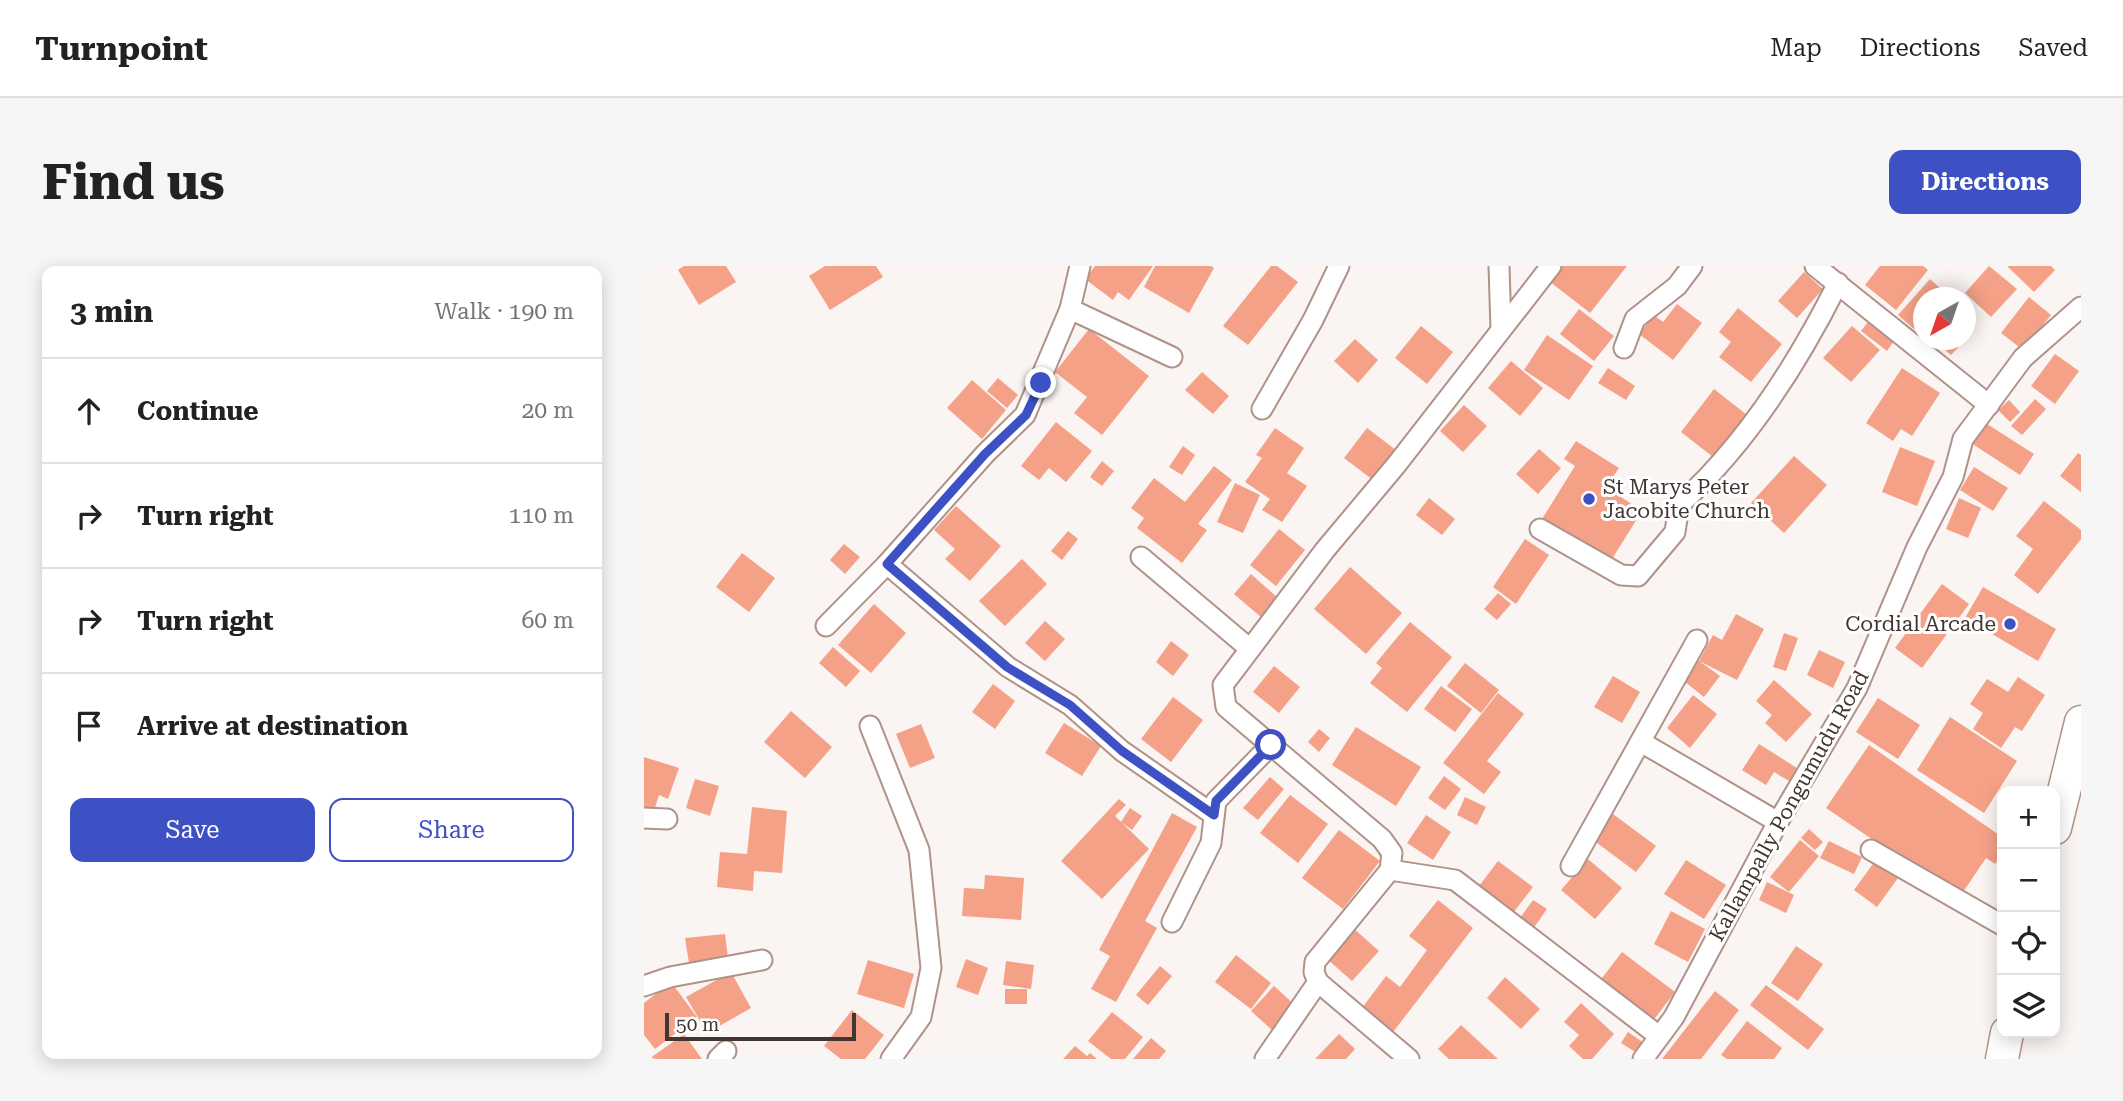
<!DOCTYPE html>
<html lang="en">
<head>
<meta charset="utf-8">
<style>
	body { margin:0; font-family:"Roboto Serif",serif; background:#f6f6f6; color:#222 }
	.controls { position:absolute; right:21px; bottom:21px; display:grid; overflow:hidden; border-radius:14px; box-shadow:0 4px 18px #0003 }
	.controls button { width:63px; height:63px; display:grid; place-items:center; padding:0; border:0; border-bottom:2px solid #e0e0e0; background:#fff; color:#222; font:35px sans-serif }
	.compass { position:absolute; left:1269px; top:21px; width:63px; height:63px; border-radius:50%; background:#fff; box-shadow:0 4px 18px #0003; rotate:220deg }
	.scale { position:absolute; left:21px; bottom:18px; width:191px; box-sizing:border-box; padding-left:7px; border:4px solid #423632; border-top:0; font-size:19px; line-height:24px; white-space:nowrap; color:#423632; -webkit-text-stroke:5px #fff; paint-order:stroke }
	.stop { position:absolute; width:21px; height:21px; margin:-16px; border:5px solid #3d51c4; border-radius:50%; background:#fff }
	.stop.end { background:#3d51c4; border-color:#fff; box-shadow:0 2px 7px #0008 }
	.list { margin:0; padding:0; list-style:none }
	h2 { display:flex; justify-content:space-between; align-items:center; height:91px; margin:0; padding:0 28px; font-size:30px }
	h2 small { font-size:23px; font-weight:400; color:#767676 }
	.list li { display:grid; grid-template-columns:46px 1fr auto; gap:21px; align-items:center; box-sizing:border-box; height:105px; padding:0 28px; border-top:2px solid #e0e0e0 }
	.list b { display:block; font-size:26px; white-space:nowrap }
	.list em { font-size:23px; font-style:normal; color:#767676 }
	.actions { display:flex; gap:14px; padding:21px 28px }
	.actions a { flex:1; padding:16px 0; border:2px solid #3d51c4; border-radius:14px; text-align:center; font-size:24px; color:#3d51c4 }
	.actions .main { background:#3d51c4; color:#fff }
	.icon { flex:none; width:38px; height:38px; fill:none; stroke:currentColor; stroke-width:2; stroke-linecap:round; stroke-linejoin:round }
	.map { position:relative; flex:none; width:1437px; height:793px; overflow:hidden; border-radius:14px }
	header { display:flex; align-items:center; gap:42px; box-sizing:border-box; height:98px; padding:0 35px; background:#fff; border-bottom:2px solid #e0e0e0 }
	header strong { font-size:33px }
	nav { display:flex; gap:38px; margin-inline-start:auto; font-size:24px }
	.intro { display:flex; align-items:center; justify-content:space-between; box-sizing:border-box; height:168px; padding:0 42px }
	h1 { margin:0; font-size:49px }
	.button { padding:18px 32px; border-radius:14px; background:#3d51c4; color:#fff; font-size:24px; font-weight:700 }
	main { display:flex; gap:42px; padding:0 42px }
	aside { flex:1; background:#fff; border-radius:14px; box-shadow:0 4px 18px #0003 }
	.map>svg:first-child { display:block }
</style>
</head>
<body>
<header>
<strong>Turnpoint</strong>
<nav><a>Map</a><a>Directions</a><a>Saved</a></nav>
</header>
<div class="intro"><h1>Find us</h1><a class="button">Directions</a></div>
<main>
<aside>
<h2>3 min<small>Walk · 190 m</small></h2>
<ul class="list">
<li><svg class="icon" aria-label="ahead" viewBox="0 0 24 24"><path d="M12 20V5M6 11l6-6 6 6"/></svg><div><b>Continue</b></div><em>20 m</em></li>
<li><svg class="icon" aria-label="right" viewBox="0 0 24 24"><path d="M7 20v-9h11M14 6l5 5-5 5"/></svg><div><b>Turn right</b></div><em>110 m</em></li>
<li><svg class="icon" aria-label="right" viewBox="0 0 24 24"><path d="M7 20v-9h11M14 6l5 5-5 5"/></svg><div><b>Turn right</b></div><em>60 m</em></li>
<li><svg class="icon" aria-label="arrive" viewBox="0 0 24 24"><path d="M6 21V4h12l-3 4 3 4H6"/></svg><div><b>Arrive at destination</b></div></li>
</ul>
<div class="actions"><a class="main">Save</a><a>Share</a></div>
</aside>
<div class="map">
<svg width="1437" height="793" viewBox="0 0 1437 793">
	<rect width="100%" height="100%" fill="#faf4f2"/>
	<g fill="#f4a187">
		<polygon points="40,0 82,0 92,16 55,39 34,4"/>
		<polygon points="181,0 232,0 239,11 186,44 165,10"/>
		<polygon points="451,0 509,0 485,34 474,26 469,34 441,13"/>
		<polygon points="511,0 567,0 570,2 545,47 500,21"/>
		<polygon points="627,0 633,0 654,16 604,79 579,60"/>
		<polygon points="917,0 983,0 946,47 905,15"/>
		<polygon points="1236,0 1279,0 1284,4 1252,44 1221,19"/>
		<polygon points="1345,0 1373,23 1347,51 1321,27"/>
		<polygon points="1363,0 1407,0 1411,4 1390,26"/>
		<polygon points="1160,6 1179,23 1153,52 1134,35"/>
		<polygon points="1286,13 1307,32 1280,32 1280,65 1274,60 1270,63 1254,49"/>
		<polygon points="1385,31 1407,49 1379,84 1357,67"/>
		<polygon points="1033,38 1058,57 1029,94 995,68 1010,49 1019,56"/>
		<polygon points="1094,42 1138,78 1107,116 1075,91 1087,76 1075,66"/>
		<polygon points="935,43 970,70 950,95 916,68"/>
		<polygon points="1229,49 1255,68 1243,85 1217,65"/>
		<polygon points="777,60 809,86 783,118 751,92"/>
		<polygon points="1208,60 1236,84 1207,116 1179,92"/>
		<polygon points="445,63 505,110 458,169 430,147 443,131 411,106"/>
		<polygon points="903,69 949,100 925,134 880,104"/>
		<polygon points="711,73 734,94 714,117 690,95"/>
		<polygon points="1289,74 1321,74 1307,89"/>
		<polygon points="1411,88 1435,105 1411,138 1387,120"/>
		<polygon points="867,95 899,122 876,150 844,122"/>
		<polygon points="964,102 991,120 982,134 954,117"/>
		<polygon points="1258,102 1296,127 1268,170 1257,163 1249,175 1222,157"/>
		<polygon points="558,106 585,130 569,148 541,124"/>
		<polygon points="354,112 374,129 363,142 343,125"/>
		<polygon points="328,114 362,144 338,173 303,142"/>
		<polygon points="1070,123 1103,149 1069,191 1037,166"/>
		<polygon points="1391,133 1402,143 1378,169 1367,160"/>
		<polygon points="1365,134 1376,146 1366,156 1354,144"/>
		<polygon points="820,139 843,160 819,186 796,165"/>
		<polygon points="412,156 448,185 422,216 405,202 395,214 377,200"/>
		<polygon points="1340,156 1390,188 1376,209 1327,177"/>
		<polygon points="631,162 660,182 643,207 663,220 638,256 618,244 626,233 601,216 618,192 612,189"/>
		<polygon points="723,162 752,184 729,214 700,192"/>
		<polygon points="932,175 975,202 962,221 998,245 966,296 898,253 931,200 920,193"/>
		<polygon points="539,180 551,189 538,209 525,201"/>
		<polygon points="1256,181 1291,195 1273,240 1238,226"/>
		<polygon points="895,183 917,202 894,228 872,208"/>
		<polygon points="1434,187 1437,189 1437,226 1416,210"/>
		<polygon points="1150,190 1183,219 1140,267 1107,237"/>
		<polygon points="458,195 470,205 458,220 446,211"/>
		<polygon points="570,200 588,214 554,258 563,264 538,297 493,262 500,252 487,242 510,212 541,236"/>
		<polygon points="1330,201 1364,222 1349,245 1316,224"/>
		<polygon points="591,217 616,229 599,267 573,256"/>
		<polygon points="785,232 811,253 798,269 772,249"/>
		<polygon points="1315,232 1337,242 1324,272 1302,263"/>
		<polygon points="1400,235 1437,264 1437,273 1394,328 1370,309 1389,283 1372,270"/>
		<polygon points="312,240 357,280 326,315 301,293 311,283 290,264"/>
		<polygon points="635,263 661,284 632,320 606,299"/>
		<polygon points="424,265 434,273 418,294 407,285"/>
		<polygon points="881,273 905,289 872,338 849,321"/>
		<polygon points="200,278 216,291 201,308 186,294"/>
		<polygon points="98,287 131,312 105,346 72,321"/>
		<polygon points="378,293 403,318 361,360 335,335"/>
		<polygon points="706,301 758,347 722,388 670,343"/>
		<polygon points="607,308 634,332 618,352 590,328"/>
		<polygon points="1298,318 1325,338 1278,402 1251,382"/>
		<polygon points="1339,321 1412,363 1394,395 1321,352"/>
		<polygon points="854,327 867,338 853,354 840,343"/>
		<polygon points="230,338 262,367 227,407 194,379"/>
		<polygon points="1092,348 1120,363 1093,414 1055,395 1069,369 1078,374"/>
		<polygon points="401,355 421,373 401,395 381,377"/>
		<polygon points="766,356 808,391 763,446 726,417 738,402 732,397"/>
		<polygon points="1140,367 1154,372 1142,405 1129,401"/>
		<polygon points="527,375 545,389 529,410 512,396"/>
		<polygon points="189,381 216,405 202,421 175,397"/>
		<polygon points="1175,384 1201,396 1189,422 1163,409"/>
		<polygon points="1051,392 1076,410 1060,431 1036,412"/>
		<polygon points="821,397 855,424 837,447 803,420"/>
		<polygon points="630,400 656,421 635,447 609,426"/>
		<polygon points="969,410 996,426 978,457 950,441"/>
		<polygon points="1374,411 1401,429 1378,465 1371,461 1357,482 1329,463 1339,447 1326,438 1343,413 1364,426"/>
		<polygon points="1130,414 1168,448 1142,476 1121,457 1128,449 1112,435"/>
		<polygon points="349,418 371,435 351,463 328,446"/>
		<polygon points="797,420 828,443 811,466 780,443"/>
		<polygon points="854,427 880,448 843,495 857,506 840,528 799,497"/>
		<polygon points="1049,429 1073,448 1046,482 1023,462"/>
		<polygon points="529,431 559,454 527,496 497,473"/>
		<polygon points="1234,432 1276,459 1254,493 1212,466"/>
		<polygon points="147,445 188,481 161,512 120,476"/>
		<polygon points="1306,451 1373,495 1340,547 1273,504"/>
		<polygon points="420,457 457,480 438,510 401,487"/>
		<polygon points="277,458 291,492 266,502 252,468"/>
		<polygon points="712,461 777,501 752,540 688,499"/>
		<polygon points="675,463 686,472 675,486 664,476"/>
		<polygon points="1115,478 1153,502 1145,515 1130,506 1122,519 1098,504"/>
		<polygon points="1225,479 1358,571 1358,587 1351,598 1342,592 1315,632 1182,542"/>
		<polygon points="0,491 35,502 24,533 15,529 10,545 0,542"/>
		<polygon points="800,510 817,523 801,544 784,532"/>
		<polygon points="626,511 640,523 614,554 599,542"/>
		<polygon points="51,513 75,520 66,550 42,542"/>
		<polygon points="646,529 684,558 654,597 616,567"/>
		<polygon points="821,531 842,541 833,559 813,549"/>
		<polygon points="475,533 482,539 471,550 505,583 458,633 417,595"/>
		<polygon points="108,541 143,545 138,607 110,605 109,625 73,621 76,586 103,588"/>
		<polygon points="486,542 498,550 488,564 477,556"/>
		<polygon points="528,547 553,561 501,655 513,662 472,736 447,723 466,690 455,684"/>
		<polygon points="969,548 1012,580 992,606 949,574"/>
		<polygon points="782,549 807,566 789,594 763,577"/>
		<polygon points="1165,563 1179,576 1171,584 1157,572"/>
		<polygon points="695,564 736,595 699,643 658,612"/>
		<polygon points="1156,574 1175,590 1145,626 1126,611"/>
		<polygon points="1185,575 1218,591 1210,608 1176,592"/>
		<polygon points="944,593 978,622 951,653 917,624"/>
		<polygon points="1042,594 1082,619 1060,653 1020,628"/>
		<polygon points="854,595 889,621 869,647 829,628"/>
		<polygon points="1231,595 1254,612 1233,641 1210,624"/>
		<polygon points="341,609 380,612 377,654 318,650 320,622 340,623"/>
		<polygon points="1123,616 1150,629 1142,647 1115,634"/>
		<polygon points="794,634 829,662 746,770 715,746 742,710 756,721 783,684 765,670"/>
		<polygon points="889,634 903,643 887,666 873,656"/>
		<polygon points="1027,645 1061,663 1044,696 1010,678"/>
		<polygon points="709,662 735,685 708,715 682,692"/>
		<polygon points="81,668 84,692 45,697 41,672"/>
		<polygon points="1152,680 1179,698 1154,735 1127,717"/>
		<polygon points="978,686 1031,726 1008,756 955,716"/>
		<polygon points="592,689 627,717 607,743 571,716"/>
		<polygon points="322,693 344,702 334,729 312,721"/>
		<polygon points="224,694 270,708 260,742 213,728"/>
		<polygon points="362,695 390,699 387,723 359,719"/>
		<polygon points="516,700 528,710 504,739 492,729"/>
		<polygon points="87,706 107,742 63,767 42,731"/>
		<polygon points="861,711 896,743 877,763 843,732"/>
		<polygon points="27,716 53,751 11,783 0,769 0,737"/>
		<polygon points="1122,719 1180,763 1164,784 1106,739"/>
		<polygon points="630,720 652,740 629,765 607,745"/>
		<rect x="361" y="723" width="22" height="15"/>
		<polygon points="1071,725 1095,744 1057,793 1018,793"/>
		<polygon points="937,737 970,768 948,793 939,793 925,780 935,769 920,756"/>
		<polygon points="208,744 240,769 221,793 197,793 180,780"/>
		<polygon points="468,746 499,771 481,793 467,793 444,775"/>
		<polygon points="1103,755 1138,782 1130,793 1083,793 1077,789"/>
		<polygon points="817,759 854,793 805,793 794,783"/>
		<polygon points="984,766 1003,779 996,789 977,777"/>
		<polygon points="40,768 58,793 5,793"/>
		<polygon points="695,768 711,783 702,793 671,793"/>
		<polygon points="507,772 522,785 515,793 489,793"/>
		<polygon points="431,780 443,790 446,787 453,793 419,793"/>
	</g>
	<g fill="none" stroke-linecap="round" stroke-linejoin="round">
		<defs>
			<g id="minor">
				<polyline points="436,0 426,43 528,91"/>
				<polyline points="855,0 857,64"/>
				<polyline points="1171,0 1345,139"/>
				<polyline points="426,43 381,149 341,188 243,298 364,401 426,439 478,485 570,549"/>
				<polyline points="980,82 991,53 1033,20 1048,0"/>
				<polyline points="618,143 669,54 695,0"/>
				<path d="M896 263 977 309 994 310 1031 266 1035 239C1103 178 1154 97 1194 17"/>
				<polyline points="497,291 606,383"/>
				<polyline points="182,360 243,298"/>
				<polyline points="226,460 275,584 287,702 277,751 247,793"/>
				<polyline points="997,476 1134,556"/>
				<polyline points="0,552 23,553"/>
				<polyline points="1227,584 1358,659"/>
				<polyline points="927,600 1053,374"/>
				<polyline points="746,604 811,614 1015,770"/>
				<polyline points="528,656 567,577 572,535 627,479"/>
				<polyline points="0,720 26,711 118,694"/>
				<polyline points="74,793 82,785"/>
				<polyline points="621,793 674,716"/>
				<polyline points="765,793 674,716 670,706 671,696 746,604 748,587 738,573 582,441 579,419 681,284 753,198 907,0"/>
				<polyline points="999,793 1030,751 1134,556 1213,422 1273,281 1309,211 1319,173 1379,92 1437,41"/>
			</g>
			<g id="primary">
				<polyline points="1411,562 1437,456"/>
				<polyline points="1358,793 1363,767"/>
			</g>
		</defs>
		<use href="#minor" stroke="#b09289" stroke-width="23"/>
		<use href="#primary" stroke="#b09289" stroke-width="35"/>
		<use href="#minor" stroke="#fff" stroke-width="19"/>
		<use href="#primary" stroke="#fff" stroke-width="32"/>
	</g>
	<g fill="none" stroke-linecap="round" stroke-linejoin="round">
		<polyline stroke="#3d51c4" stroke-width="9" points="397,117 382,149 341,188 243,298 363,401 426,439 478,485 570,549 572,535 627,479"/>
	</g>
	<g fill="#3d51c4" stroke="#fff" stroke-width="2.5">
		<circle cx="945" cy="233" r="7"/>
		<circle cx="1366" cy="358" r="7"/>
	</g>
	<g text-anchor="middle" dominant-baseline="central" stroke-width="6" stroke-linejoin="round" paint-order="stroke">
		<g font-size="21" fill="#423632" stroke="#fff" text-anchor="start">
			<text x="959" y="221">St Marys Peter<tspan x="959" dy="24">Jacobite Church</tspan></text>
			<text x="1352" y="358" text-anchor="end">Cordial Arcade</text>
		</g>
		<g font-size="21" fill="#423632" stroke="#fff">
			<text transform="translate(1145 540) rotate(-61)">Kallampally Pongumudu Road</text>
		</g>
	</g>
</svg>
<div class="controls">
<button>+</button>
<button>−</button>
<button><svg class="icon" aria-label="locate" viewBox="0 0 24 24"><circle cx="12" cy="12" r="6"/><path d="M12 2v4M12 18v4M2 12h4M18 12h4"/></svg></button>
<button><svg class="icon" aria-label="layers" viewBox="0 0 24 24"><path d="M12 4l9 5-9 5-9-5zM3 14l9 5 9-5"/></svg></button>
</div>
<svg class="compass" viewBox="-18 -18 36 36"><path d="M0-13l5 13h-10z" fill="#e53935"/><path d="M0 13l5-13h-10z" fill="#767676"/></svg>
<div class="scale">50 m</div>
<div class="stop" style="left:627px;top:479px"></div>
<div class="stop end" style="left:397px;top:117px"></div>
</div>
</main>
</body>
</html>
